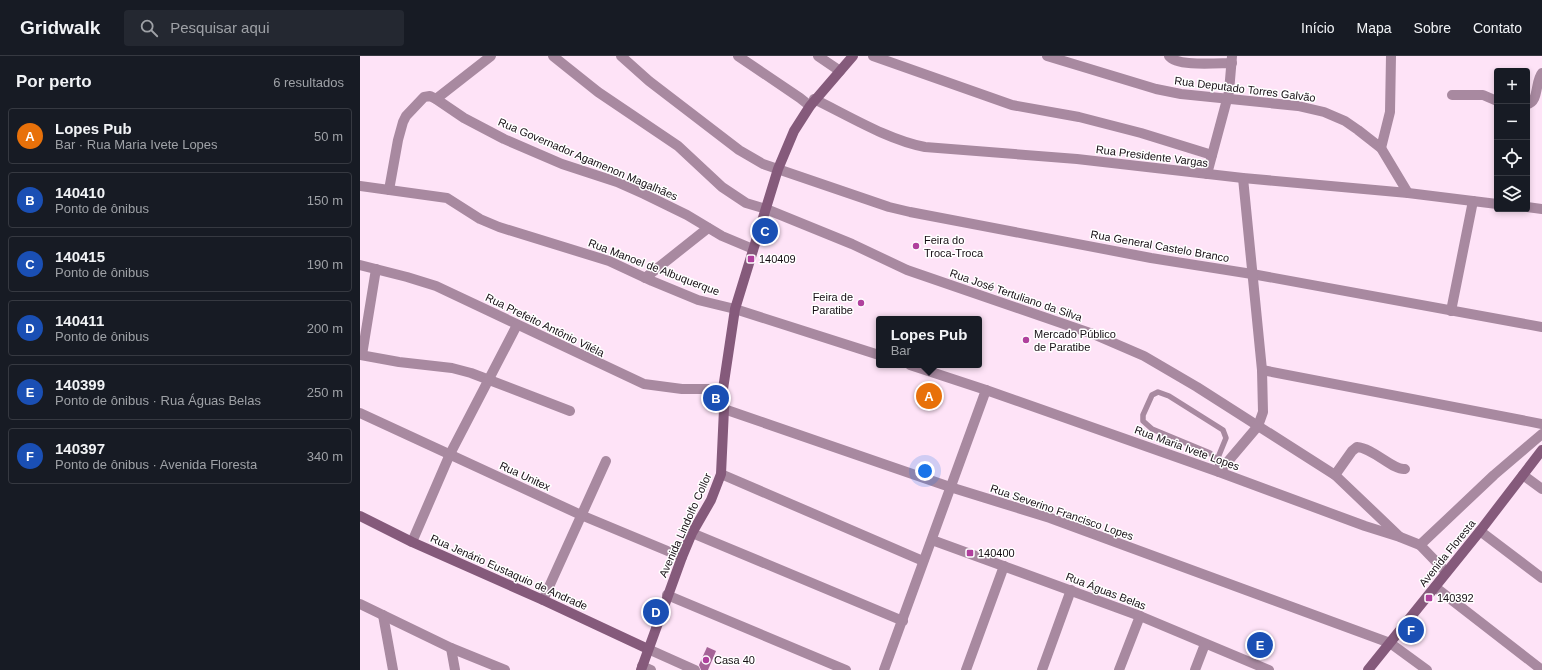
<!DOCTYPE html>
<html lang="pt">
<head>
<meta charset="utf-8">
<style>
	body { margin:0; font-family:Helvetica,sans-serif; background:#242831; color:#f1f3f6 }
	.controls { position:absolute; right:12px; top:12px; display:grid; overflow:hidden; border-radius:4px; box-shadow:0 2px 6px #0003 }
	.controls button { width:36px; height:36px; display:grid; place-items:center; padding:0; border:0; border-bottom:1px solid #363941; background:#171b24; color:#f1f3f6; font:20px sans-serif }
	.you { position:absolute; left:565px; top:415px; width:14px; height:14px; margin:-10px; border:3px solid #fff; border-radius:50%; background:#1a73e8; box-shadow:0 0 0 6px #1a73e833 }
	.badge { display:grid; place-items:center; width:26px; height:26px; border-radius:50%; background:#b0409d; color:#fff; font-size:13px; font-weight:700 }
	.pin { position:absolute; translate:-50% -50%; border:2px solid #fff; box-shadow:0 1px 4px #0006 }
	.popup { position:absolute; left:516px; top:260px; width:106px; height:52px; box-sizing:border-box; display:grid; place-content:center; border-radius:4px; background:#171b24; filter:drop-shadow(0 1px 3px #0005); font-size:13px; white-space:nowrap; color:#9ea1a6 }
	.popup b { font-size:15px; color:#f1f3f6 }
	.popup::after { content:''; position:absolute; left:50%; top:100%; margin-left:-8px; border:8px solid transparent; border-top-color:#171b24 }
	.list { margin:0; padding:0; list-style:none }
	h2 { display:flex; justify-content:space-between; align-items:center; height:52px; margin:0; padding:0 16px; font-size:17px }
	h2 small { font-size:13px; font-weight:400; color:#9ea1a6 }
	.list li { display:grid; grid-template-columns:26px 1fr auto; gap:12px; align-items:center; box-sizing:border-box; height:56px; margin:0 8px 8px; padding:0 8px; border:1px solid #363941; border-radius:4px }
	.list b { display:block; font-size:15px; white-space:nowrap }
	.list p { margin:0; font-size:13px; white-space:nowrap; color:#9ea1a6 }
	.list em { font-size:13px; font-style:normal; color:#9ea1a6 }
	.icon { flex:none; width:22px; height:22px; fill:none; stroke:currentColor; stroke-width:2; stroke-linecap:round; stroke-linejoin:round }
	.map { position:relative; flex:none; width:1182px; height:614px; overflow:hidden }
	header { display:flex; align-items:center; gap:24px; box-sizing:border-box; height:56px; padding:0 20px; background:#171b24; border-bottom:1px solid #363941 }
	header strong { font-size:19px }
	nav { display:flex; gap:22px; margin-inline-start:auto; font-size:14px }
	.search { width:280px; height:36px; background:#242831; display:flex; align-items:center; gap:10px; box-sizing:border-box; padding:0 14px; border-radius:4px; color:#9ea1a6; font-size:15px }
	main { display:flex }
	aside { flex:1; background:#171b24 }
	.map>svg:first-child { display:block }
</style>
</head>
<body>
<header>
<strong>Gridwalk</strong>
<div class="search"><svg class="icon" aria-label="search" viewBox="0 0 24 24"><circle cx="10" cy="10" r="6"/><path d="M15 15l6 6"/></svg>Pesquisar aqui</div>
<nav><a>Início</a><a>Mapa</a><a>Sobre</a><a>Contato</a></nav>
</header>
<main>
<aside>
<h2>Por perto<small>6 resultados</small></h2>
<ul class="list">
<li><span class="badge" style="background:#e8710a">A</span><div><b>Lopes Pub</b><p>Bar · Rua Maria Ivete Lopes</p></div><em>50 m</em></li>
<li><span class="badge" style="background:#1a4fb4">B</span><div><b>140410</b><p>Ponto de ônibus</p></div><em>150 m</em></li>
<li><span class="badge" style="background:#1a4fb4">C</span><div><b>140415</b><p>Ponto de ônibus</p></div><em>190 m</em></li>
<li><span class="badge" style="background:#1a4fb4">D</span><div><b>140411</b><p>Ponto de ônibus</p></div><em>200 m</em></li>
<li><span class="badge" style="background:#1a4fb4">E</span><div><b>140399</b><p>Ponto de ônibus · Rua Águas Belas</p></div><em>250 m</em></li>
<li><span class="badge" style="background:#1a4fb4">F</span><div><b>140397</b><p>Ponto de ônibus · Avenida Floresta</p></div><em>340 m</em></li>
</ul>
</aside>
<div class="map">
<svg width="1182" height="614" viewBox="0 0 1182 614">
	<rect width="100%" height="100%" fill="#fee3f7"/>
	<polygon fill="#a56397" points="347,591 356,595 348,614 341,614 339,609"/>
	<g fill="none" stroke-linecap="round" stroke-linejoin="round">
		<polyline stroke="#a889a0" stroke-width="5.5" points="857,404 850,397 792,373 783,365 783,359 792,339 798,336 809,340 863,374 866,382 857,404 859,416"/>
		<g stroke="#a889a0" stroke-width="10">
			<polyline points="193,0 238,36 318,90 362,131 386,147 406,153 492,188 547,214 733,278 784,300 837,331 975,419 1040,481"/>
			<polyline points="261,0 289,25 379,94 403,108 529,151 550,156 791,202 892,218 1182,271"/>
			<polyline points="378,0 440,42 450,50"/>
			<polyline points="458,0 480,15"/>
			<polyline points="513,0 652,49 719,61 781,77 852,99"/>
			<polyline points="687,0 796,33 821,38 938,50 964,56 985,65 998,74 1021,92 1048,137"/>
			<path d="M809 0C817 11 858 7 872 7"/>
			<polyline points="1092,39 1123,39 1137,45"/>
			<polyline points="76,43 131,0"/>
			<path d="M454 43C489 60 528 84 565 91L717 103 883 122 1048 137 1137 148"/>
			<path d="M1167 48C1179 47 1175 25 1182 17"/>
			<polyline points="1021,92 1030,56 1031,0"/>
			<polyline points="847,118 869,36 872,0"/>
			<polyline points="0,130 87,142 120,163 139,171 249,205 292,225 338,244 375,253 519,299"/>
			<polyline points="29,134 38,84 43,66 46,60 64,41 70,40 76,43 104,62 144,83 202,108 257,126 284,138 327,159 362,180 393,193"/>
			<polyline points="1167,151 1182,153"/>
			<polyline points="0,209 47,221 76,230 284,328 322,333 363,333"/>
			<polyline points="285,222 348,172"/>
			<polyline points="1091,255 1113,145"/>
			<polyline points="0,299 39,306 92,312 111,317 210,355"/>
			<polyline points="2,299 16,213"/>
			<polyline points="550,309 626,334 859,416 1005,470 1040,481 1060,489 1086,516"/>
			<polyline points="902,314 1182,368"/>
			<polyline points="364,353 590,431 690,462 1030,587 1067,614"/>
			<polyline points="0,357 221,459 322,501"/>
			<polyline points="859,416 898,370 903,356 902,314 883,122"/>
			<polyline points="361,418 563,505"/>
			<path d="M975 419 992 395 997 391C1013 392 1034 415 1045 413"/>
			<polyline points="1163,419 1182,433"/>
			<polyline points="1120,475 1182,522"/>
			<polyline points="332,477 543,565"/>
			<polyline points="572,484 780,560 909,614"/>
			<polyline points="52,486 90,398 157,269"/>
			<polyline points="1060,489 1134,419 1182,378"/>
			<polyline points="1075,531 1182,614"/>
			<polyline points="307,539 486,614"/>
			<polyline points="183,544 246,405"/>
			<polyline points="0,548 91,592 145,614"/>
			<polyline points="23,559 33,614"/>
			<polyline points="91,592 95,614"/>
			<polyline points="288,593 335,614"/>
			<polyline points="282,610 291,614"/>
			<polyline points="524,614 626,334"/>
			<polyline points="606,614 644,510"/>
			<polyline points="682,614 711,534"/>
			<polyline points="759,614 780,560"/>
			<polyline points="835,614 845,588"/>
		</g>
		<g stroke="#855a7b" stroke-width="10">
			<polyline points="0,460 52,486 183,544 288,593"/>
			<polyline points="281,614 322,501 332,477 351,444 361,418 364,353 363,333 375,253 418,113 434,75 450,50 493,0"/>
			<polyline points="1008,614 1120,475 1182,394"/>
		</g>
	</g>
	<g fill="#b0409d" stroke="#fff" stroke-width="1.5">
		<circle cx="556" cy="190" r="4"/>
		<rect x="387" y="199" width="8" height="8" rx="2"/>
		<circle cx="501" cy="247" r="4"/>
		<circle cx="666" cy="284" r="4"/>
		<rect x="606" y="493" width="8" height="8" rx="2"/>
		<rect x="1065" y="538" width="8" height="8" rx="2"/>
		<circle cx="346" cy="604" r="4"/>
	</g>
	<g text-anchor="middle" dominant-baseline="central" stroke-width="3" stroke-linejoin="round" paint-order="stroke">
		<g font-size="11" fill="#160e14" stroke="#fff">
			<text transform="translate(885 33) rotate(7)">Rua Deputado Torres Galvão</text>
			<text transform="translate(792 100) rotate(7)">Rua Presidente Vargas</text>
			<text transform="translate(228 103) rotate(23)">Rua Governador Agamenon Magalhães</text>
			<text transform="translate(800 190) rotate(10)">Rua General Castelo Branco</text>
			<text transform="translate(294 211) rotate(21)">Rua Manoel de Albuquerque</text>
			<text transform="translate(656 239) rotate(19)">Rua José Tertuliano da Silva</text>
			<text transform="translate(185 269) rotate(26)">Rua Prefeito Antônio Viléla</text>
			<text transform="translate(827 392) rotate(20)">Rua Maria Ivete Lopes</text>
			<text transform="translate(165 420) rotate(25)">Rua Unitex</text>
			<text transform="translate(702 456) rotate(19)">Rua Severino Francisco Lopes</text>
			<text transform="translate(325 469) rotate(-66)">Avenida Lindolfo Collor</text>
			<text transform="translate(1087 497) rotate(-51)">Avenida Floresta</text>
			<text transform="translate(149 516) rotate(24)">Rua Jenário Eustaquio de Andrade</text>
			<text transform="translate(746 535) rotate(21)">Rua Águas Belas</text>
		</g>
		<g font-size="11" fill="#160e14" stroke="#fff" text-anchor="start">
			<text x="564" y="184">Feira do<tspan x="564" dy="13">Troca-Troca</tspan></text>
			<text x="399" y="203">140409</text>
			<text x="493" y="241" text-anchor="end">Feira de<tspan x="493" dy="13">Paratibe</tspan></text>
			<text x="674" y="278">Mercado Público<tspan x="674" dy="13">de Paratibe</tspan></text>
			<text x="618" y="497">140400</text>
			<text x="1077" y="542">140392</text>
			<text x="354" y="604">Casa 40</text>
		</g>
	</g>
</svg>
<div class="controls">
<button>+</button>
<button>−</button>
<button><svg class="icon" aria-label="locate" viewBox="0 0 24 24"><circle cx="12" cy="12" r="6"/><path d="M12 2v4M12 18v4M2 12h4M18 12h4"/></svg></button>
<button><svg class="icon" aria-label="layers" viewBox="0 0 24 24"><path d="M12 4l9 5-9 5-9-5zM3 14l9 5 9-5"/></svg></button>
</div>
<div class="you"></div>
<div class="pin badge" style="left:569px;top:340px;background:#e8710a">A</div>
<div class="popup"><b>Lopes Pub</b>Bar</div>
<div class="pin badge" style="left:356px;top:342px;background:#1a4fb4">B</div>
<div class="pin badge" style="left:405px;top:175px;background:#1a4fb4">C</div>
<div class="pin badge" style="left:296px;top:556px;background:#1a4fb4">D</div>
<div class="pin badge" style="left:900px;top:589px;background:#1a4fb4">E</div>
<div class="pin badge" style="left:1051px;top:574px;background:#1a4fb4">F</div>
</div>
</main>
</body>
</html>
